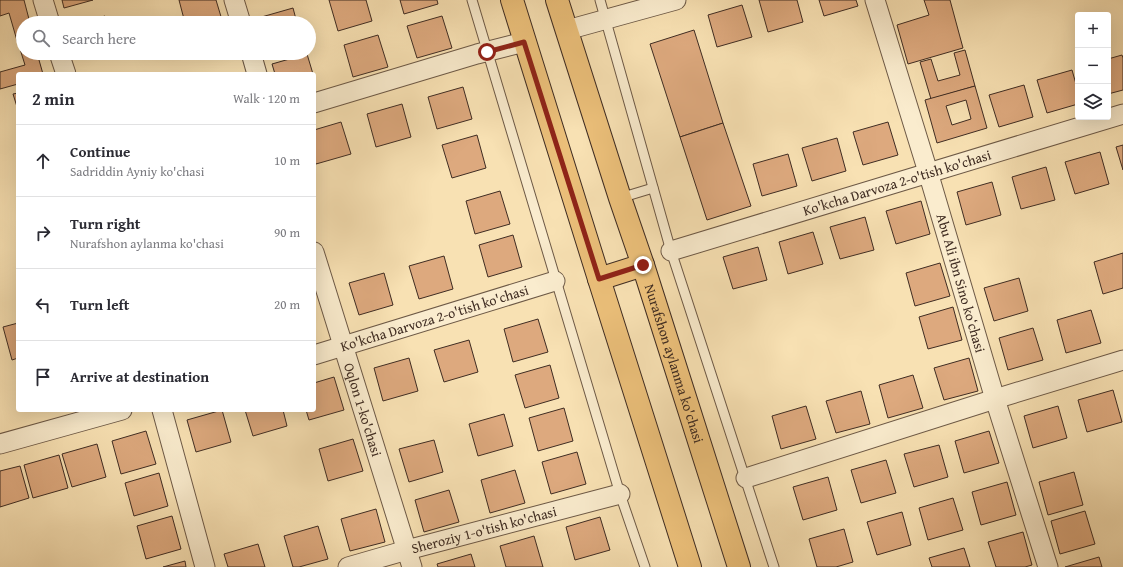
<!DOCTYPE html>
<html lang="en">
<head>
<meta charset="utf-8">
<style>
	body { margin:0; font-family:"Gentium Book Plus",serif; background:#f2f2f3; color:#2b2b33 }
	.controls { position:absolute; right:12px; top:12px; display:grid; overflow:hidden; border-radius:4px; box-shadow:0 4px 16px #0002 }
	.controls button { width:36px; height:36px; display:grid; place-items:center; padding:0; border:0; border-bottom:1px solid #e1e1e2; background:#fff; color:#2b2b33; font:20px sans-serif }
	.stop { position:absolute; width:12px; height:12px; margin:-9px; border:3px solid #8f2418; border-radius:50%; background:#fff }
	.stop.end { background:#8f2418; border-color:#fff; box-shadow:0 1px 4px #0008 }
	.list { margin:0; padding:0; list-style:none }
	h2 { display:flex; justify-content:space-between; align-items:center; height:52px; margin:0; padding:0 16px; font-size:17px }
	h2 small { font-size:13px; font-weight:400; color:#7c7c81 }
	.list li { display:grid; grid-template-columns:26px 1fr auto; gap:12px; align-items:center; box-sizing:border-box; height:72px; padding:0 16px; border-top:1px solid #e1e1e2 }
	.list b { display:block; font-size:15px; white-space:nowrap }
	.list p { margin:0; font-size:13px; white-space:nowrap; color:#7c7c81 }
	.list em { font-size:13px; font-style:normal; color:#7c7c81 }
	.icon { flex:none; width:22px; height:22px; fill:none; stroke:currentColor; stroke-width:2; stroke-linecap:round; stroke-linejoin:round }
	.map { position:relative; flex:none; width:1123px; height:567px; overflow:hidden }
	.search { position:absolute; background:#fff; box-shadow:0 4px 16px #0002; left:16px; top:16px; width:300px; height:44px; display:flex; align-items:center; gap:10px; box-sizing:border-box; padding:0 14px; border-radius:22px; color:#7c7c81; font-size:15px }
	.panel { position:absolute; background:#fff; box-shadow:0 4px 16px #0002; left:16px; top:72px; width:300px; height:340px; border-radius:4px }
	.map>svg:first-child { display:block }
</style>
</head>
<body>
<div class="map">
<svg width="1123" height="567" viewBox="0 0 1123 567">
	<rect width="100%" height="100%" fill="#f8e1b3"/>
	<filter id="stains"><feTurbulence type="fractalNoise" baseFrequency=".005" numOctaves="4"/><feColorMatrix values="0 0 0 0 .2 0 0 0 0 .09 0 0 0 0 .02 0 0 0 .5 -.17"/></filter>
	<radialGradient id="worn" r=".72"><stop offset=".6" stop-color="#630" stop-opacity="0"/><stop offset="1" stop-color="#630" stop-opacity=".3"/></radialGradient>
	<g fill="#dda97e" stroke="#3f2c22" fill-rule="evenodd">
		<polygon points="0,0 24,0 30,23 23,23 23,42 18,44 9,13 0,16"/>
		<polygon points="62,0 93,0 64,8"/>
		<polygon points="179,0 216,0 222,20 213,23 185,23"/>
		<polygon points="329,0 366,0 372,21 338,31"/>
		<polygon points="400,0 437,0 438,4 404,14"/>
		<polygon points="759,0 797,0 803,22 768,32"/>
		<polygon points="819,0 856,0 858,6 824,16"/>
		<polygon points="924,0 950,0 963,48 908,64 897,25 929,15"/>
		<polygon points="742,5 752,37 717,47 708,15"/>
		<polygon points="293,8 297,23 259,23 258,18"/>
		<polygon points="105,16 107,23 81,23"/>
		<polygon points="442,16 452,48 417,58 407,26"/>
		<polygon points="694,30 723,123 680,137 650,44"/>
		<polygon points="378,35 388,67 353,77 344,45"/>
		<polygon points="23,48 23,53 37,53 43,74 18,74 18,84 0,89 0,72 25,65 20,49"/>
		<polygon points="965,50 975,86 931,99 920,62 931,59 938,81 960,75 954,53"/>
		<polygon points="79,53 100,53 80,59"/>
		<polygon points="307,54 313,74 275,74 272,64"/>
		<polygon points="1122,55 1123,58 1123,90 1108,94 1108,59"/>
		<polygon points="1072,70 1078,91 1078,104 1047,113 1037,80"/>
		<polygon points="1024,85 1033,117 999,127 989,95"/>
		<path d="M975 86 987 128 937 143 925 100ZM966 100 971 119 952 125 946 106Z"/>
		<polygon points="463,87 472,119 437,129 428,97"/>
		<polygon points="18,93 18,110 13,94"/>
		<polygon points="402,104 411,137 376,147 367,114"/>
		<polygon points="341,122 351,154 316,164 314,158 314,130"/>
		<polygon points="888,122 898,155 863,165 853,132"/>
		<polygon points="723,123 751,206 707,220 680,137"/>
		<polygon points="477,135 486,168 452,178 442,145"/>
		<polygon points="837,138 846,171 812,181 802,148"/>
		<polygon points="1123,145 1123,170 1116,147"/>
		<polygon points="1100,152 1109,184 1075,194 1065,162"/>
		<polygon points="788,154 797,186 762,196 753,164"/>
		<polygon points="1046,167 1055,200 1021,209 1012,177"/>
		<polygon points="992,182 1001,215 966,225 957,192"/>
		<polygon points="500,191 510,224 475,234 466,201"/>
		<polygon points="921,201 930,234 896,244 886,211"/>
		<polygon points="865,217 874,250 840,259 830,227"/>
		<polygon points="813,232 823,264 788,274 779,242"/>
		<polygon points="513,235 522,267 488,277 479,245"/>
		<polygon points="758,247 767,280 733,289 723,257"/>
		<polygon points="1123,253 1123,288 1103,294 1094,262"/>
		<polygon points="444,256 453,289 419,299 409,266"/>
		<polygon points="940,263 950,296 915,306 906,273"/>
		<polygon points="384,273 393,305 359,315 349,283"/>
		<polygon points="1019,278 1028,311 994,321 984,288"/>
		<polygon points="953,307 962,340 928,349 919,317"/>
		<polygon points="1091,310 1101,343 1066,353 1057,320"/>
		<polygon points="538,319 548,352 513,362 504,329"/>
		<polygon points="18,323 18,358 12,360 3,327"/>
		<polygon points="1033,328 1043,360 1008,370 999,338"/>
		<polygon points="469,340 478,372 444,382 434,350"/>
		<polygon points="409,358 418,391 383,401 374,368"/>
		<polygon points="969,358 978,391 944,400 934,368"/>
		<polygon points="550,365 559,398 525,408 515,375"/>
		<polygon points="913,375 923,408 888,418 879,385"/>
		<polygon points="334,377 344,410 309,420 306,410 314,410 314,383"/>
		<polygon points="1113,390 1122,422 1087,432 1078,400"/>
		<polygon points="861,391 870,424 836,433 826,401"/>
		<polygon points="806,406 816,439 781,449 772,416"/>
		<polygon points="1058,406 1067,438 1033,448 1024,416"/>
		<polygon points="564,408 573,441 538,451 529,418"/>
		<polygon points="222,410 231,442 196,452 187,420"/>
		<polygon points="245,410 283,410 287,426 253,436"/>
		<polygon points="504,414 513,446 478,456 469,424"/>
		<polygon points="146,431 156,464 121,474 112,441"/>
		<polygon points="989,431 999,463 964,473 955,441"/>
		<polygon points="353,439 363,471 328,481 319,449"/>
		<polygon points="434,440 443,472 409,482 399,449"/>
		<polygon points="97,444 106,477 72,487 62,454"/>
		<polygon points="939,445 948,477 914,487 904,454"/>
		<polygon points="577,452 586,484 551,494 542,462"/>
		<polygon points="59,455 68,488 33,498 24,465"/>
		<polygon points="886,460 896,493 861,503 851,470"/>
		<polygon points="20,466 29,498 0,507 0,471"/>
		<polygon points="515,470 525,503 490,513 481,480"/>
		<polygon points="1074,472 1083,505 1048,515 1039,482"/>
		<polygon points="159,473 168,506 134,516 125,483"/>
		<polygon points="828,477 837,510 803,520 793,487"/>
		<polygon points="1007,482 1016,515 981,525 972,492"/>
		<polygon points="449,490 459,522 424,532 415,500"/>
		<polygon points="953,498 963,530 928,540 919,508"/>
		<polygon points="376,509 385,542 350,551 341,519"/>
		<polygon points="1085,511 1095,544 1060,554 1051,521"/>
		<polygon points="902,512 911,545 877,555 867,522"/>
		<polygon points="172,516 181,549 146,559 137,526"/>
		<polygon points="600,517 610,550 575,560 566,527"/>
		<polygon points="318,526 328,559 299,567 293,567 284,536"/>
		<polygon points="844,529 853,562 836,567 817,567 809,539"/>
		<polygon points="1023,532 1032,565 1025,567 996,567 988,542"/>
		<polygon points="534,536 543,567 506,567 500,546"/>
		<polygon points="258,544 265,567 228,567 224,554"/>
		<polygon points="964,548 970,567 932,567 929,558"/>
		<polygon points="471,554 475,567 438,567 437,564"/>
		<polygon points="1099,557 1102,567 1065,567"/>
		<polygon points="185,561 186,567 163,567"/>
	</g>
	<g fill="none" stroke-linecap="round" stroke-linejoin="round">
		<defs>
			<g id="lane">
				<polyline points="472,0 620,494 645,567"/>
				<polyline points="600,0 671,251 774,567"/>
				<polyline points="620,198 653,188"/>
			</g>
			<g id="street">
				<polyline points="43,0 50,23"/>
				<polyline points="234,0 241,23"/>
				<polyline points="875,0 928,172 995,399 1048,567"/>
				<polyline points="567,30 676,0"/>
				<polyline points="59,53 66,74"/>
				<polyline points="251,53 257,74"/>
				<polyline points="314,103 477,54 524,42"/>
				<path id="s1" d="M671 251 1123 114"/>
				<path id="s2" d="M314 252 412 567"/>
				<path id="s3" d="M314 355 555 281"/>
				<polyline points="162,410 205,567"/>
				<polyline points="0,444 122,410"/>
				<polyline points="746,478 995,399 1123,360"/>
				<path id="s4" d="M348 567 407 550 620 494"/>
			</g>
			<g id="primary">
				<polyline points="512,0 599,279 690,567"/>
				<path id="s5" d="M557 0 620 198 643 265 739 567"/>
				<polyline points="599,279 643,265"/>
			</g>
		</defs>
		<use href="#lane" stroke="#6d5946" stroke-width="11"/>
		<use href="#street" stroke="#6d5946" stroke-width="21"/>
		<use href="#primary" stroke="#3f2c22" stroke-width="24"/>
		<use href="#lane" stroke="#faecce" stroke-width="9"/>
		<use href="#street" stroke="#faecce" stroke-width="19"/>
		<use href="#primary" stroke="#ecc07a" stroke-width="22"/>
	</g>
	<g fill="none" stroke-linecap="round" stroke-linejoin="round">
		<polyline stroke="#8f2418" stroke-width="5" points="487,52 524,42 599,279 643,265"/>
	</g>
	<g text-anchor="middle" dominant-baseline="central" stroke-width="4" stroke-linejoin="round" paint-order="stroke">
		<g font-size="14" fill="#3f2c22" stroke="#faecce">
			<text stroke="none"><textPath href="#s1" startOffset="236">Ko'kcha Darvoza 2-o'tish ko'chasi</textPath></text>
			<text transform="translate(961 283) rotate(74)">Abu Ali ibn Sino koʻchasi</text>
			<text stroke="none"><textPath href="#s3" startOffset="126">Ko'kcha Darvoza 2-o'tish ko'chasi</textPath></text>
			<text stroke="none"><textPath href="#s5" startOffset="382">Nurafshon aylanma ko'chasi</textPath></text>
			<text stroke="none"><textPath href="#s2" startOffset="165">Oqlon 1-ko'chasi</textPath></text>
			<text stroke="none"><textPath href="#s4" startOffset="141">Sheroziy 1-o'tish ko'chasi</textPath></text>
		</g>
	</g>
	<rect width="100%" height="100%" filter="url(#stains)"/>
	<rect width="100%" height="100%" fill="url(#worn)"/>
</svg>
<div class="controls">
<button>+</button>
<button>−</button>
<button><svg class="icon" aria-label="layers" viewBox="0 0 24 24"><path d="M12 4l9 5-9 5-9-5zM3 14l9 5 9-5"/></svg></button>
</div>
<div class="stop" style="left:487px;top:52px"></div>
<div class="stop end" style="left:643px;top:265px"></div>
<div class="search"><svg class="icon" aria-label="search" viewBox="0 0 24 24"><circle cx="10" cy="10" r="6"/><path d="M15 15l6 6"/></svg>Search here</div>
<section class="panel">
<h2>2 min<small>Walk · 120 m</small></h2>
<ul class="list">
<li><svg class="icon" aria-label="ahead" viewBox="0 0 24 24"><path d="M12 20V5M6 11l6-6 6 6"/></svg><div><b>Continue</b><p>Sadriddin Ayniy ko'chasi</p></div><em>10 m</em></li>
<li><svg class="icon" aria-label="right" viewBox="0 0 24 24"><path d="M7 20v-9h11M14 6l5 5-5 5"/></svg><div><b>Turn right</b><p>Nurafshon aylanma ko'chasi</p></div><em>90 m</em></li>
<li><svg class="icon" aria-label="left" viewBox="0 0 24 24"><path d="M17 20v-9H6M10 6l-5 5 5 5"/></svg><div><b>Turn left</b></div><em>20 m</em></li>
<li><svg class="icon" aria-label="arrive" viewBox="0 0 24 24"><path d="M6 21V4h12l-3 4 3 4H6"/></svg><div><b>Arrive at destination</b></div></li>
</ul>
</section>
</div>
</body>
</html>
